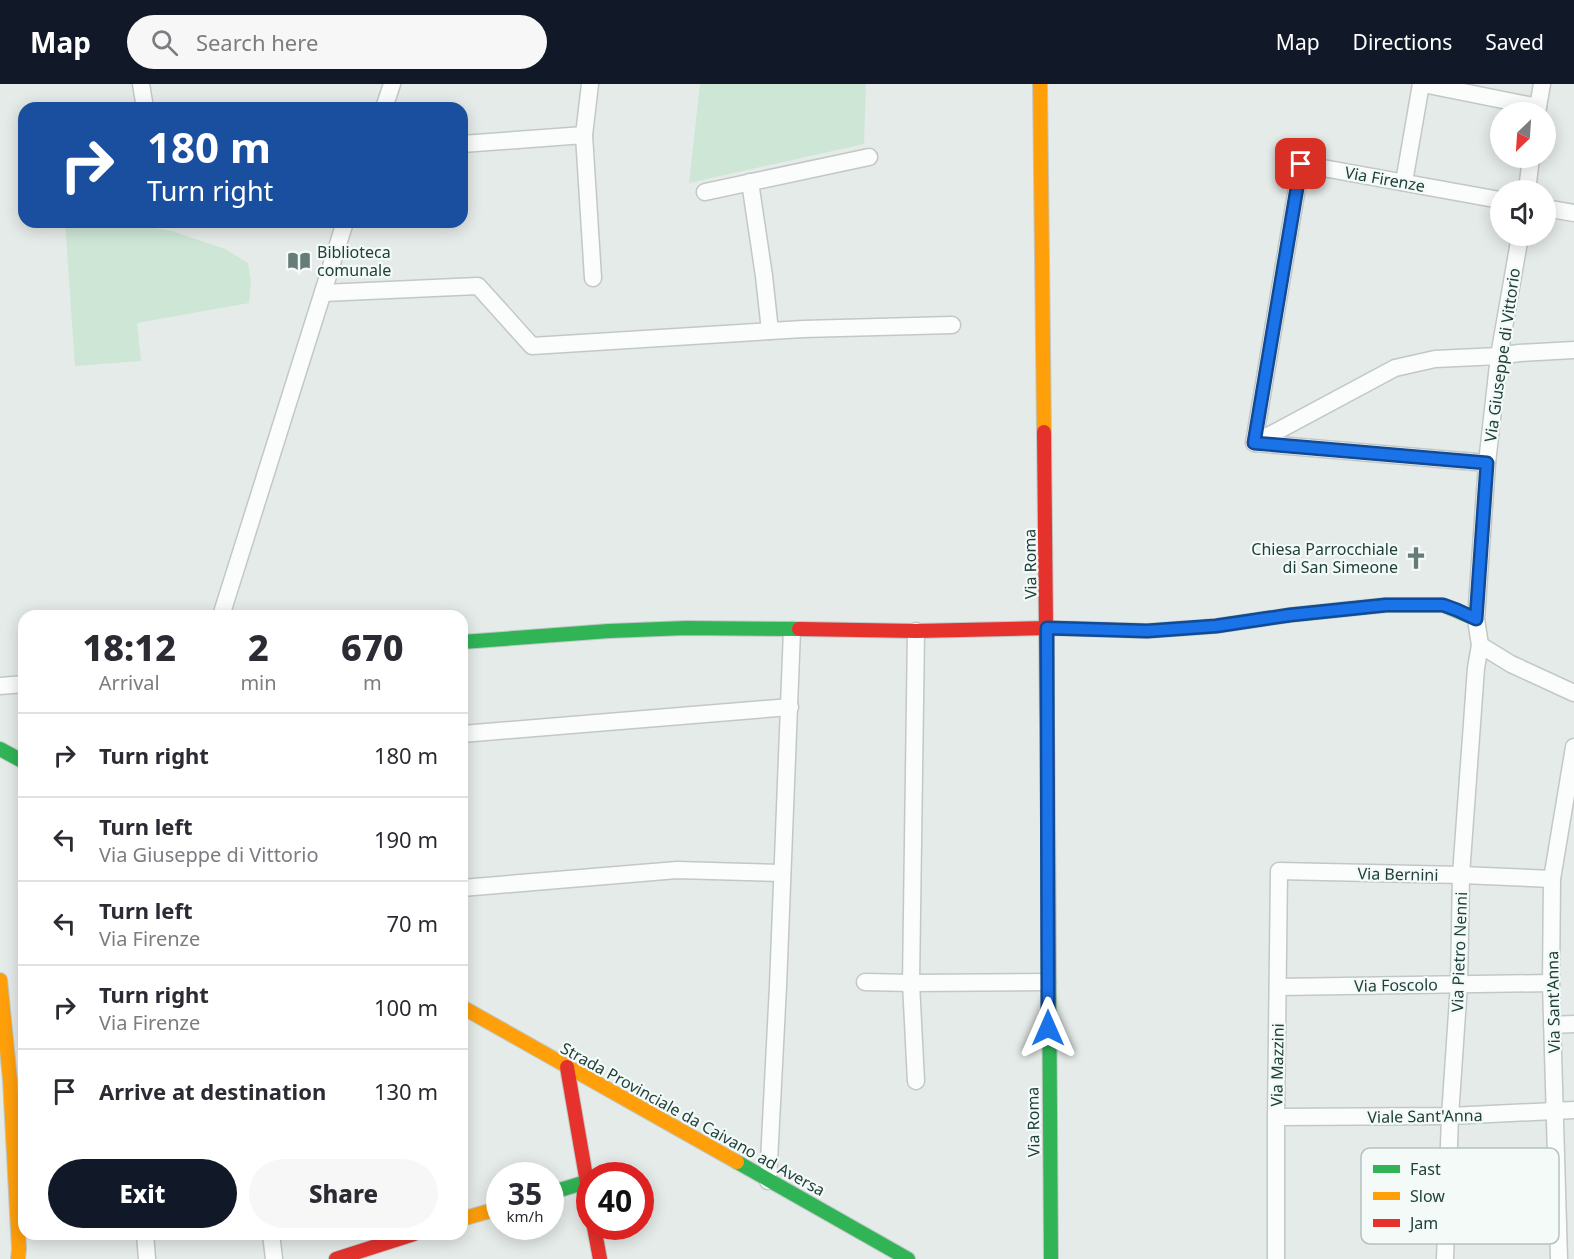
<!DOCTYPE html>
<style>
:root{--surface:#fff;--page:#f7f7f7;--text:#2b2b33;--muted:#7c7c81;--line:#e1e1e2;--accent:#111827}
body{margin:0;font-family:"Noto Sans",sans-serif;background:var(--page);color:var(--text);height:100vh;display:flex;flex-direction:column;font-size:22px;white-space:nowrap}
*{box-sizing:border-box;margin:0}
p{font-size:20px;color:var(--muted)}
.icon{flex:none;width:33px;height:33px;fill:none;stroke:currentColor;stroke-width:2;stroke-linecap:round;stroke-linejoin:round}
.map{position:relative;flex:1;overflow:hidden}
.sheet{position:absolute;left:18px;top:526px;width:450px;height:630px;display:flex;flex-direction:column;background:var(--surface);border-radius:18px;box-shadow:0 3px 15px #0003}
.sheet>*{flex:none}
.hud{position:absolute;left:18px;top:18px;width:450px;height:126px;border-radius:18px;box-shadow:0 3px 15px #0003;background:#1a4fa0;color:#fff;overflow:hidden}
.needle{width:39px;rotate:205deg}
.controls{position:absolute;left:1490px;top:18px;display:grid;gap:12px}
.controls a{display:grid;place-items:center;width:66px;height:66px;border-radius:50%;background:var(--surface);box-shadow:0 3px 15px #0003;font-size:30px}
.speed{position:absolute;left:486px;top:1078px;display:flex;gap:12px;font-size:30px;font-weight:700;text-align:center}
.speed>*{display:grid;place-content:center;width:78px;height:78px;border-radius:50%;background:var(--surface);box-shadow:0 3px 15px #0003;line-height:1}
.speed small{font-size:15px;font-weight:400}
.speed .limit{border:9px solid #d22;background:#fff;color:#111}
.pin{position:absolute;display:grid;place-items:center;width:51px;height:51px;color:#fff;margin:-26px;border-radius:12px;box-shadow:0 3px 9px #0006}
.me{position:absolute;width:66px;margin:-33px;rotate:0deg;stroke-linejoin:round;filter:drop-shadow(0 0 4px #0008)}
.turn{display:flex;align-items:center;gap:21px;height:126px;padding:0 30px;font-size:27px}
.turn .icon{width:78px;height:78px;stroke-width:2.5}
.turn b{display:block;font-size:42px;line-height:51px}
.eta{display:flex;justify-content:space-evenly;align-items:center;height:102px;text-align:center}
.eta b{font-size:36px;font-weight:800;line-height:42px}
.action{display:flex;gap:12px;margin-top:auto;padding:12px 30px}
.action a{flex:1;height:69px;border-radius:36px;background:var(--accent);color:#fff;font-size:24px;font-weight:800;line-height:69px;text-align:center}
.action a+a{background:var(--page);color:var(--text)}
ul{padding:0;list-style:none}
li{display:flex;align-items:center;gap:18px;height:84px;padding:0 30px;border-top:2px solid var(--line)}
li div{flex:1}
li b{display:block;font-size:22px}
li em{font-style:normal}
header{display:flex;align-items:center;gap:36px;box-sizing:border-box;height:84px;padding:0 30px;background:var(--accent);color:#fff}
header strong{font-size:28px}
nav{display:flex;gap:33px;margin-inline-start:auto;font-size:21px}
.search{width:420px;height:54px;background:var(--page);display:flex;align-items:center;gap:15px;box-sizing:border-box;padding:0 21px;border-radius:33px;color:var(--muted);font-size:22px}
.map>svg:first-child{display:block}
</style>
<header>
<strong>Map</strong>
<div class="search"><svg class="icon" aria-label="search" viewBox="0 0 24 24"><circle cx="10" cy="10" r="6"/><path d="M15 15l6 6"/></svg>Search here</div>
<nav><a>Map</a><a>Directions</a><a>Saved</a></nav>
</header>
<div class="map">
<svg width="1574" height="1175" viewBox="0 0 1574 1175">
<rect width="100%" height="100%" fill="#e5ebe8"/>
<g fill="#cde6d6">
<polygon points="700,0 866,0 864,60 689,99"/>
<polygon points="65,138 118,138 172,147 225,165 248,179 251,197 249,219 137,239 141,277 75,282"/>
</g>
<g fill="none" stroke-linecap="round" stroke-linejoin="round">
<g stroke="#c2c8c5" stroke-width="19">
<g id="street">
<polyline points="141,0 145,24"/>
<polyline points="590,0 584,51 593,194"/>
<polyline points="1423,0 1538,23"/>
<polyline points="384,24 392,0"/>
<polyline points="1537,28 1542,0"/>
<polyline points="462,60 584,51"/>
<polyline points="750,98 764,192 770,247"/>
<polyline points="1404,98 1421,0"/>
<polyline points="1527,106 1531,74"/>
<polyline points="705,108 869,73"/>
<polyline points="1545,124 1574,129"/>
<polyline points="1520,152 1499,272 1487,379 1476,535 1480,561 1511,580 1574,609"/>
<polyline points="323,209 478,202 532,262 803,245 952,241"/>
<polyline points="1255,359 1395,284 1435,275 1499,272 1519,269 1574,266"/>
<polyline points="1487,379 1254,359 1301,80 1500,116"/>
<polyline points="221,532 345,138"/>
<polyline points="916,547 911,899 916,997"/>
<polyline points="0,602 24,600"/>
<polyline points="462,650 790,623"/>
<polyline points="462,804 677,786 782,789"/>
<polyline points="865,898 911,899 1048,898"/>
<polyline points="1278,903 1551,899"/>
<polyline points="1552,941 1574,940"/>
<polyline points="1276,1033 1450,1032 1574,1026"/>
<polyline points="768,1097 778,902 792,546"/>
<polyline points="145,1150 147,1175"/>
<polyline points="271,1150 274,1175"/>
<polyline points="1276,1175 1276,1033 1279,787 1461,791 1552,795"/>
<polyline points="1445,1175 1450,1032 1459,900 1461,791 1476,584 1480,561"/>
<polyline points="1559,1175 1551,899 1552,795 1574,663"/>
</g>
</g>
<g stroke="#c0c8c6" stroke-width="16">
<g id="fast">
<polyline points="1118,546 1147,547 1216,542 1290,531 1386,521 1443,521 1476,535"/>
<polyline points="462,558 609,547 686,544 799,545"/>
<polyline points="0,665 24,678"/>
<polyline points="1048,737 1051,1175"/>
<polyline points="737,1078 908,1175"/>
<polyline points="550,1109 586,1098"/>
</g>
</g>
<g stroke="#c0c8c6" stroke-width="16">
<g id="slow">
<polyline points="1040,0 1044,348"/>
<polyline points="0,896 10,996 19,1165 18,1175"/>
<polyline points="462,923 737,1078"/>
<polyline points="462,1135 500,1124"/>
</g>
</g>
<g stroke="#c0c8c6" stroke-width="16">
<g id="jam">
<polyline points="1044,348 1048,737"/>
<polyline points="799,545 916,547 1047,544 1118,546"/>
<polyline points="567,983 590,1116"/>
<polyline points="594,1143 600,1175"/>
<polyline points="336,1175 414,1150"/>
</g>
</g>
<use href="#street" stroke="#fbfcfc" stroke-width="16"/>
<use href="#fast" stroke="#30b455" stroke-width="14"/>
<use href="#slow" stroke="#ff9f0a" stroke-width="14"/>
<use href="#jam" stroke="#e5322d" stroke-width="14"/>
</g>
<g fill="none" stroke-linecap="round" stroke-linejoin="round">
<g stroke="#114b97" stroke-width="15">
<polyline id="route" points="1048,944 1047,544 1147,547 1216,542 1290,531 1386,521 1443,521 1457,526 1476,535 1487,379 1254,359 1301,80"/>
</g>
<use href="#route" stroke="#1a73e8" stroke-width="10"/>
</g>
<defs>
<g id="library-bare" transform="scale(1.8)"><path d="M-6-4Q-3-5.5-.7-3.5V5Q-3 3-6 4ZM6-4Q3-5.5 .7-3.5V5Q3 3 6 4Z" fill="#657c78" stroke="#f3faf7" stroke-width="2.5" paint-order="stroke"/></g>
<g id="church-bare" transform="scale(1.8)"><path d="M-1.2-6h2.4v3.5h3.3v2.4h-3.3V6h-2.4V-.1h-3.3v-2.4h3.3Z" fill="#657c78" stroke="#f3faf7" stroke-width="2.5" paint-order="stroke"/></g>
</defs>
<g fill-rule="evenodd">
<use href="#library-bare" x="299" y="177"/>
<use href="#church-bare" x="1416" y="474"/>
</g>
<g text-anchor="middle" stroke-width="4.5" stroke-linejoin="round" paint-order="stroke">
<g font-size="16" fill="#20403b" stroke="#f3faf7">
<text transform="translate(1385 95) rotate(10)" y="6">Via Firenze</text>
<text transform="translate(1502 271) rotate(-82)" y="6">Via Giuseppe di Vittorio</text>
<text transform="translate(1030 480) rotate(-91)" y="6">Via Roma</text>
<text transform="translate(1398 790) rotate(1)" y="6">Via Bernini</text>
<text transform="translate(1459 868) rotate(-88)" y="6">Via Pietro Nenni</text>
<text transform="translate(1396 901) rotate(-1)" y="6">Via Foscolo</text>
<text transform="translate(1553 918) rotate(-91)" y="6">Via Sant'Anna</text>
<text transform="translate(1277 981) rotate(-89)" y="6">Via Mazzini</text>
<text transform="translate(1425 1032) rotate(-1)" y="6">Viale Sant'Anna</text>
<text transform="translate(693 1035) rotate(29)" y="6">Strada Provinciale da Caivano ad Aversa</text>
<text transform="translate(1033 1038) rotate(-91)" y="6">Via Roma</text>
</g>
<g font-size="16" fill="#20403b" stroke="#f3faf7" text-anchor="start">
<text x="317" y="174">Biblioteca<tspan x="317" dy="18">comunale</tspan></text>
<text x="1398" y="471" text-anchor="end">Chiesa Parrocchiale<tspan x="1398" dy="18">di San Simeone</tspan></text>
</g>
</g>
<rect x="1361" y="1064" width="198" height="96" rx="9" fill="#f3faf7" stroke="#b4c2bf" stroke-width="1.5"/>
<rect x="1373" y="1081" width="27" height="8" fill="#30b455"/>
<rect x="1373" y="1108" width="27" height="8" fill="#ff9f0a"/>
<rect x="1373" y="1135" width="27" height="8" fill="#e5322d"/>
<g font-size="16" fill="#20403b">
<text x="1410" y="1091">Fast</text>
<text x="1410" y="1118">Slow</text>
<text x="1410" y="1145">Jam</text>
</g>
</svg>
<div class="controls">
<a><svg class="needle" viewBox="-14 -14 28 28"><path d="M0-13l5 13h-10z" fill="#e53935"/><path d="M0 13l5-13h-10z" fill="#7c7c81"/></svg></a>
<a><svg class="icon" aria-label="sound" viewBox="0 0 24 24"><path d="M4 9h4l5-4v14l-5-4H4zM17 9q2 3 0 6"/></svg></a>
</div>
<div class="speed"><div>35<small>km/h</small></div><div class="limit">40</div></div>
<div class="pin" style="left:1301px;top:80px;background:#d93025"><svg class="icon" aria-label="arrive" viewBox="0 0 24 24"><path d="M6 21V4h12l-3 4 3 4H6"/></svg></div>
<svg class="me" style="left:1048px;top:944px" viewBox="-20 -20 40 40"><path d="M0-17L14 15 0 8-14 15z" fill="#1a73e8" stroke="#fff" stroke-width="4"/></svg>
<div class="hud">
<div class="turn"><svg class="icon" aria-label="right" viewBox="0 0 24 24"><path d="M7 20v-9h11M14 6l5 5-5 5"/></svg><div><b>180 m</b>Turn right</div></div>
</div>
<section class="sheet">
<div class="eta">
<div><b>18:12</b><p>Arrival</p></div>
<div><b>2</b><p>min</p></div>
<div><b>670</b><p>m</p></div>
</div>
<ul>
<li><svg class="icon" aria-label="right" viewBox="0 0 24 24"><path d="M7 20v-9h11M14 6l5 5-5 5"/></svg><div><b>Turn right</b></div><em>180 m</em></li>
<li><svg class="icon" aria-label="left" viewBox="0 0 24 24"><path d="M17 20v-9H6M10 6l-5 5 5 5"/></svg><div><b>Turn left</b><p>Via Giuseppe di Vittorio</p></div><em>190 m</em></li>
<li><svg class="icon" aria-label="left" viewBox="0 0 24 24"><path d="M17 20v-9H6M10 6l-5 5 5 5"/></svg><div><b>Turn left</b><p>Via Firenze</p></div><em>70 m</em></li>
<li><svg class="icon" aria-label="right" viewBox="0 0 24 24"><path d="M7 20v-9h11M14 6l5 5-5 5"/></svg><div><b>Turn right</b><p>Via Firenze</p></div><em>100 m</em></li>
<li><svg class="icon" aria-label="arrive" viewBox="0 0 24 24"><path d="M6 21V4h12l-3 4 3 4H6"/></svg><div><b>Arrive at destination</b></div><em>130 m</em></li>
</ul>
<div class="action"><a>Exit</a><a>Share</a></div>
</section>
</div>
